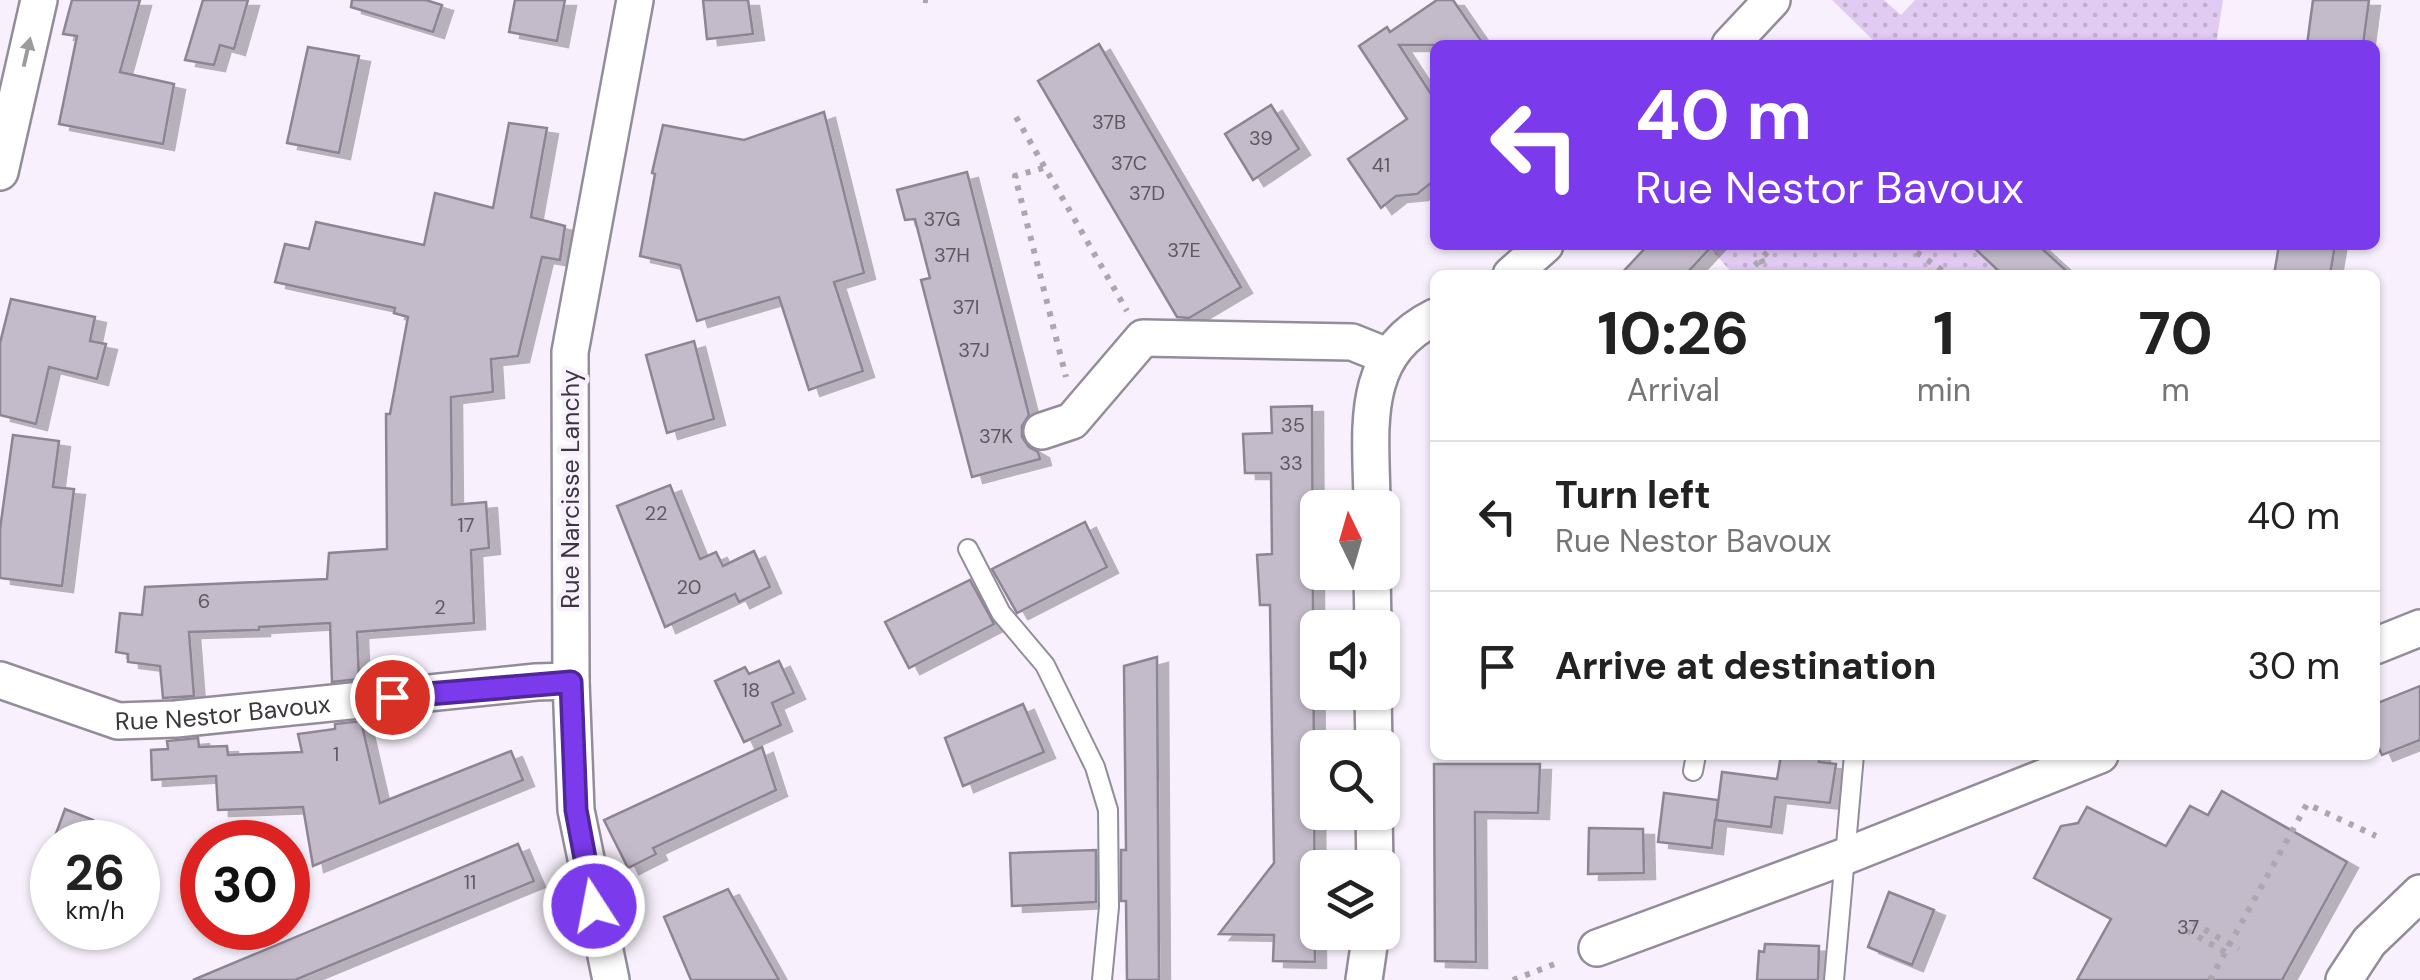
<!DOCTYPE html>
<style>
:root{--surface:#fff;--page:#f2f2f2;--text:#222;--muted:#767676;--line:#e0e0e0}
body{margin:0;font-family:"DM Sans",sans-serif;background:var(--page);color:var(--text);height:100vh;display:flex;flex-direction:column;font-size:38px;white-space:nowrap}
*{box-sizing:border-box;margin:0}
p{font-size:32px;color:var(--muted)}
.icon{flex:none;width:55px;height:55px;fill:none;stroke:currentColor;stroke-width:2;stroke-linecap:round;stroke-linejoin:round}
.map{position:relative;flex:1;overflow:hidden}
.sheet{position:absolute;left:1430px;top:270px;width:950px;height:490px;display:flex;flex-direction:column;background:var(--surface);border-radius:15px;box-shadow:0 2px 8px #0004}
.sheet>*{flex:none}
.guide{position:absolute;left:1430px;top:40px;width:950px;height:210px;border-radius:15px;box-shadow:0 2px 8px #0004;background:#7c3aed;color:#fff;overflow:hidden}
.needle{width:65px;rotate:355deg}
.fabs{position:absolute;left:1300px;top:490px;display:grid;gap:20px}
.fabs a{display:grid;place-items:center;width:100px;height:100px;border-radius:15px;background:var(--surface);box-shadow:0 2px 8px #0004;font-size:50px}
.speed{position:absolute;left:30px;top:820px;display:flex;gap:20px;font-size:50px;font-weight:700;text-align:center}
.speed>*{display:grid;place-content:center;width:130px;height:130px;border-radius:50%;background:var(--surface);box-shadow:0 2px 8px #0004;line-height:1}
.speed small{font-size:25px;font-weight:400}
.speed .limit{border:15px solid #d22;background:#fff;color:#111}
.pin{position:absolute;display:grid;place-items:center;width:85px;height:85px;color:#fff;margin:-42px;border:5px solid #fff;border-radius:50%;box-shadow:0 2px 10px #0007}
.me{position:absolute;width:110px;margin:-55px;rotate:349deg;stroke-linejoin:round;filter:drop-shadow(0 0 8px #0008)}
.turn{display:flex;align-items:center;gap:35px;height:210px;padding:0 40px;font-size:45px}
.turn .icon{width:130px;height:130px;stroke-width:2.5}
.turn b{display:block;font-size:70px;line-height:85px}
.eta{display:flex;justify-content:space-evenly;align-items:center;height:170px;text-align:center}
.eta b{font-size:60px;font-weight:700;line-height:70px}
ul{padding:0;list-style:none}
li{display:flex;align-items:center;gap:30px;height:150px;padding:0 40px;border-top:2px solid var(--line)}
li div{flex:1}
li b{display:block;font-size:38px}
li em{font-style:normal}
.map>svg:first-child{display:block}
</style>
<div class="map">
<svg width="2420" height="980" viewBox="0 0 2420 980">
<defs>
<pattern id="grass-dots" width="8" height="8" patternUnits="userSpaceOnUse" patternTransform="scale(2.5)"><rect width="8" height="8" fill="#e2cbf2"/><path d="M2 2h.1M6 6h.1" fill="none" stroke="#c3afd0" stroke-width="1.8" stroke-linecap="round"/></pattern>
<filter id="shadow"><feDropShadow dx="11" dy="6" stdDeviation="0" flood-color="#0004"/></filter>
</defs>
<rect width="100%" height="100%" fill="#f8f1fd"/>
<g fill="url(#grass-dots)">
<polygon points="1832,0 1884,0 1901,15 1915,0 2223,0 2216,45 1878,45"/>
<polygon points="1713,245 1971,245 2003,275 1734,275 1710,248"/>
</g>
<g fill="#c4bbca" stroke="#8d8593" stroke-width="2.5" filter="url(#shadow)">
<polygon points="72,0 140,0 120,72 174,84 163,144 59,124 77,36 63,34"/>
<polygon points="203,0 248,0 234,49 220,45 214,65 185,60"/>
<polygon points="352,0 426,0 442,5 433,32 351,7"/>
<polygon points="515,0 565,0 557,41 509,32"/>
<polygon points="703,0 748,0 753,34 707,39"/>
<polygon points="1437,0 1453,0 1484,45 1399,45 1435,100 1435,180 1417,194 1396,196 1381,208 1348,159 1407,119 1359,46 1387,27 1390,32"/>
<polygon points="2313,0 2369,0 2363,45 2307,45"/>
<polygon points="1099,44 1241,287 1189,318 1177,317 1038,81"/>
<polygon points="308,47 359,56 339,153 287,143"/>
<polygon points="1271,105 1299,149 1253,180 1225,134"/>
<polygon points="824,112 864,273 834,282 863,371 809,390 779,297 697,321 680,265 640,256 655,174 652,173 663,125 744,140"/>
<polygon points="509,123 547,128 531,217 565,226 560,260 542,257 518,356 491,359 493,392 451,397 452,505 486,502 489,548 471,550 474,623 357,632 359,679 332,682 330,623 259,627 259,630 189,632 194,696 163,698 160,666 128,662 128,654 116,652 120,613 142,615 145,587 327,579 329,553 387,549 386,414 390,414 408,317 394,313 395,308 275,282 285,244 309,249 316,222 424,245 435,193 493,208"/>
<polygon points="967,172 1029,415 1022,426 1022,437 1029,447 1038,452 1040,459 972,477 921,280 930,278 915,219 905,220 897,190"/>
<polygon points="1648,245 1713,245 1685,275 1620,275"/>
<polygon points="1971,245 2038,245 2071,275 2003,275"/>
<polygon points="2279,245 2335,245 2330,275 2274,275"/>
<polygon points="11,299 95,317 90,341 106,344 97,379 49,367 36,424 0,415 0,343"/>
<polygon points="694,341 714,419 667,433 646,355"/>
<polygon points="1312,406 1315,962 1273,961 1274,935 1219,934 1274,863 1270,605 1260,605 1257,555 1272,554 1271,473 1245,473 1243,434 1272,433 1271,407"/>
<polygon points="13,435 59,441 53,487 74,489 62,586 0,578 0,529"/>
<polygon points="670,485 700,559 716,552 723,566 754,551 770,587 739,602 735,594 665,627 617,506"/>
<polygon points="1085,522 1107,567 1017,613 992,569"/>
<polygon points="970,580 994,624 909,668 885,622"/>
<polygon points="1157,657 1159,980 1127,980 1126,901 1121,901 1121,850 1126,850 1124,666"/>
<polygon points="779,661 794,693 772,703 781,725 744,742 715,681 745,667 749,674"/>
<polygon points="2420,686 2420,740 2382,755 2375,739 2375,704"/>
<polygon points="1023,704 1044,752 963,786 945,738"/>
<polygon points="361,721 380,803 511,751 523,780 313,866 303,807 218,810 216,776 152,780 151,750 168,749 167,741 198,738 199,747 227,746 228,755 302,752 298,734 335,729 335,724"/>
<polygon points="762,747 776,790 653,848 656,854 628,868 604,820"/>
<polygon points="1781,755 1819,755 1819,762 1836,764 1830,803 1775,797 1771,827 1715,820 1712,848 1658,842 1664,793 1718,800 1716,819 1722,772 1777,779"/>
<polygon points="1434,764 1540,764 1538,813 1475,812 1476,962 1435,961"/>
<polygon points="2222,791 2347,862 2282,980 2077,980 2111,919 2034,878 2061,826 2078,823 2087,807 2166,846 2190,806 2208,815"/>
<polygon points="65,809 93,820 85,842 53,842"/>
<polygon points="1589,828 1643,829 1644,873 1588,874"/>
<polygon points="518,844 534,881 295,980 193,980"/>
<polygon points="1096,850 1096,902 1012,906 1010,853"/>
<polygon points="728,889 779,980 691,980 664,917"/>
<polygon points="1889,892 1934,910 1912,965 1868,947"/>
<polygon points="1765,944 1819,946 1818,980 1757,980 1759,951 1764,952"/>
</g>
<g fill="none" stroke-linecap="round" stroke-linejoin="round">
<g stroke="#948c9a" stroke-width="22">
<g id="lane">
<polyline points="968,549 1001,613 1045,665 1095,767 1108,810 1109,907 1102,980"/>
<polyline points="1693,771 1696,755"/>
<polyline points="1834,980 1854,755"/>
</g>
</g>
<g stroke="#948c9a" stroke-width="40">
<g id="street">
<polyline points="1730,45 1772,0"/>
<polyline points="0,172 39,0"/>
<polyline points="1511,275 1545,245"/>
<polyline points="1042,431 1072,421 1143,338 1352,342 1387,356"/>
<path d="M 1372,508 C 1372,433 1356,356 1435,317"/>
<polyline points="1372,572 1373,628"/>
<polyline points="2375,646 2420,628"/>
<path id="s1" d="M 0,680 L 118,721 L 176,719 L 536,682 L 571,681"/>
<polyline points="1373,692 1374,748"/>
<polyline points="1374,812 1375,868"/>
<polyline points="1597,948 1846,856 2100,755"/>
<polyline points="611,980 576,810 571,681 570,352 635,0"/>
<polyline points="1364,980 1371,932"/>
<polyline points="2344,980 2369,942 2420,893"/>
</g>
</g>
<g stroke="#aca6af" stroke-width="6" stroke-dasharray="5 8" stroke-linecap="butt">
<polyline points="923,0 936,1"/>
<polyline points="1016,117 1127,311"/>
<polyline points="1043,168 1015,176 1066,377"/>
<polyline points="1906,245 1949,275"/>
<polyline points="1761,259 1768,275"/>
<polyline points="1746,275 1774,245"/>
<polyline points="2225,952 2188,931 2193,923 2239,949"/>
<polyline points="1513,980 1560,962"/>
<polyline points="2210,980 2307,804 2376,836"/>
</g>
<use href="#lane" stroke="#fff" stroke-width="18"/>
<use href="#street" stroke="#fff" stroke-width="35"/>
</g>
<defs><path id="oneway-solid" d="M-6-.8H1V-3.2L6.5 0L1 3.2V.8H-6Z" transform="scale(2.5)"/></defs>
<use fill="#9d9b9e" href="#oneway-solid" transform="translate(27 52) rotate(-77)"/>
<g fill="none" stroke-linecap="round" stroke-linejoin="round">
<g stroke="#51269a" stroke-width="25">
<polyline id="route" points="392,697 571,682 576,810 594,906"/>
</g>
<use href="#route" stroke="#7c3aed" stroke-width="18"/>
</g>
<g text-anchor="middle" stroke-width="9" stroke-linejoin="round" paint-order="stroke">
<g font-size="20" fill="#5d5860">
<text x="1109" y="129">37B</text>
<text x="1261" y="145">39</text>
<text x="1129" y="170">37C</text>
<text x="1381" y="172">41</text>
<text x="1147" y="200">37D</text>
<text x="942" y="226">37G</text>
<text x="1184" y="257">37E</text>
<text x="952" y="262">37H</text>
<text x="966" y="314">37I</text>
<text x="974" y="357">37J</text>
<text x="1293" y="432">35</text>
<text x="996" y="443">37K</text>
<text x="1291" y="470">33</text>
<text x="656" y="520">22</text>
<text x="466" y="532">17</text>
<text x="689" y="594">20</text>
<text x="204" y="608">6</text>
<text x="440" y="614">2</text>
<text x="751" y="697">18</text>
<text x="336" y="761">1</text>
<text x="470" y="889">11</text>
<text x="2188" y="934">37</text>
</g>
<g font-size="25" fill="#3b373d" stroke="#f8f1fd">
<text transform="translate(570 489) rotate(-90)" y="9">Rue Narcisse Lanchy</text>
<text dy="9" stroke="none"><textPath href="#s1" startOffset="230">Rue Nestor Bavoux</textPath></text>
</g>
</g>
</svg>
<div class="fabs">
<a><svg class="needle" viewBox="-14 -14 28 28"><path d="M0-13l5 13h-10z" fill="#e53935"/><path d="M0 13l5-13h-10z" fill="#767676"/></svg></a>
<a><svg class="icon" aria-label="sound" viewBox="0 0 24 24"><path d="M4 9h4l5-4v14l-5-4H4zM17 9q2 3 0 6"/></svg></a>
<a><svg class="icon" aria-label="search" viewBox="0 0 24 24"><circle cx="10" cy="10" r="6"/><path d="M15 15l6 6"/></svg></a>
<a><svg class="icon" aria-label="layers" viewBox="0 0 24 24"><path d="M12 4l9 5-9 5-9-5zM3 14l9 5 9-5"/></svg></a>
</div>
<div class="speed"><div>26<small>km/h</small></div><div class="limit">30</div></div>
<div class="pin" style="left:392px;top:697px;background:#d93025"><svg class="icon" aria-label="arrive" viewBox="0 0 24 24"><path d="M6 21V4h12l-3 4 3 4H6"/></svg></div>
<svg class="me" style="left:594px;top:906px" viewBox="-20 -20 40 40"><circle r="17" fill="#7c3aed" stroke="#fff" stroke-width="3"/><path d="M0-11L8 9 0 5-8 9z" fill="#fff"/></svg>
<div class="guide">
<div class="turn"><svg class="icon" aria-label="left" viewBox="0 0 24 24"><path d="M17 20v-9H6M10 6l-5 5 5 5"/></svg><div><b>40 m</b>Rue Nestor Bavoux</div></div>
</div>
<section class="sheet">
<div class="eta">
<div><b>10:26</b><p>Arrival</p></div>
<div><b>1</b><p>min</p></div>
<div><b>70</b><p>m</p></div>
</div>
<ul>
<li><svg class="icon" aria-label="left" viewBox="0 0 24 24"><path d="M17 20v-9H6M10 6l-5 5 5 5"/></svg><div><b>Turn left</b><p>Rue Nestor Bavoux</p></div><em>40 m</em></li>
<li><svg class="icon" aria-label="arrive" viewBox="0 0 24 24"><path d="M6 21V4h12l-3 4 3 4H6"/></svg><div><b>Arrive at destination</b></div><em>30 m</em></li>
</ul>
</section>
</div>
